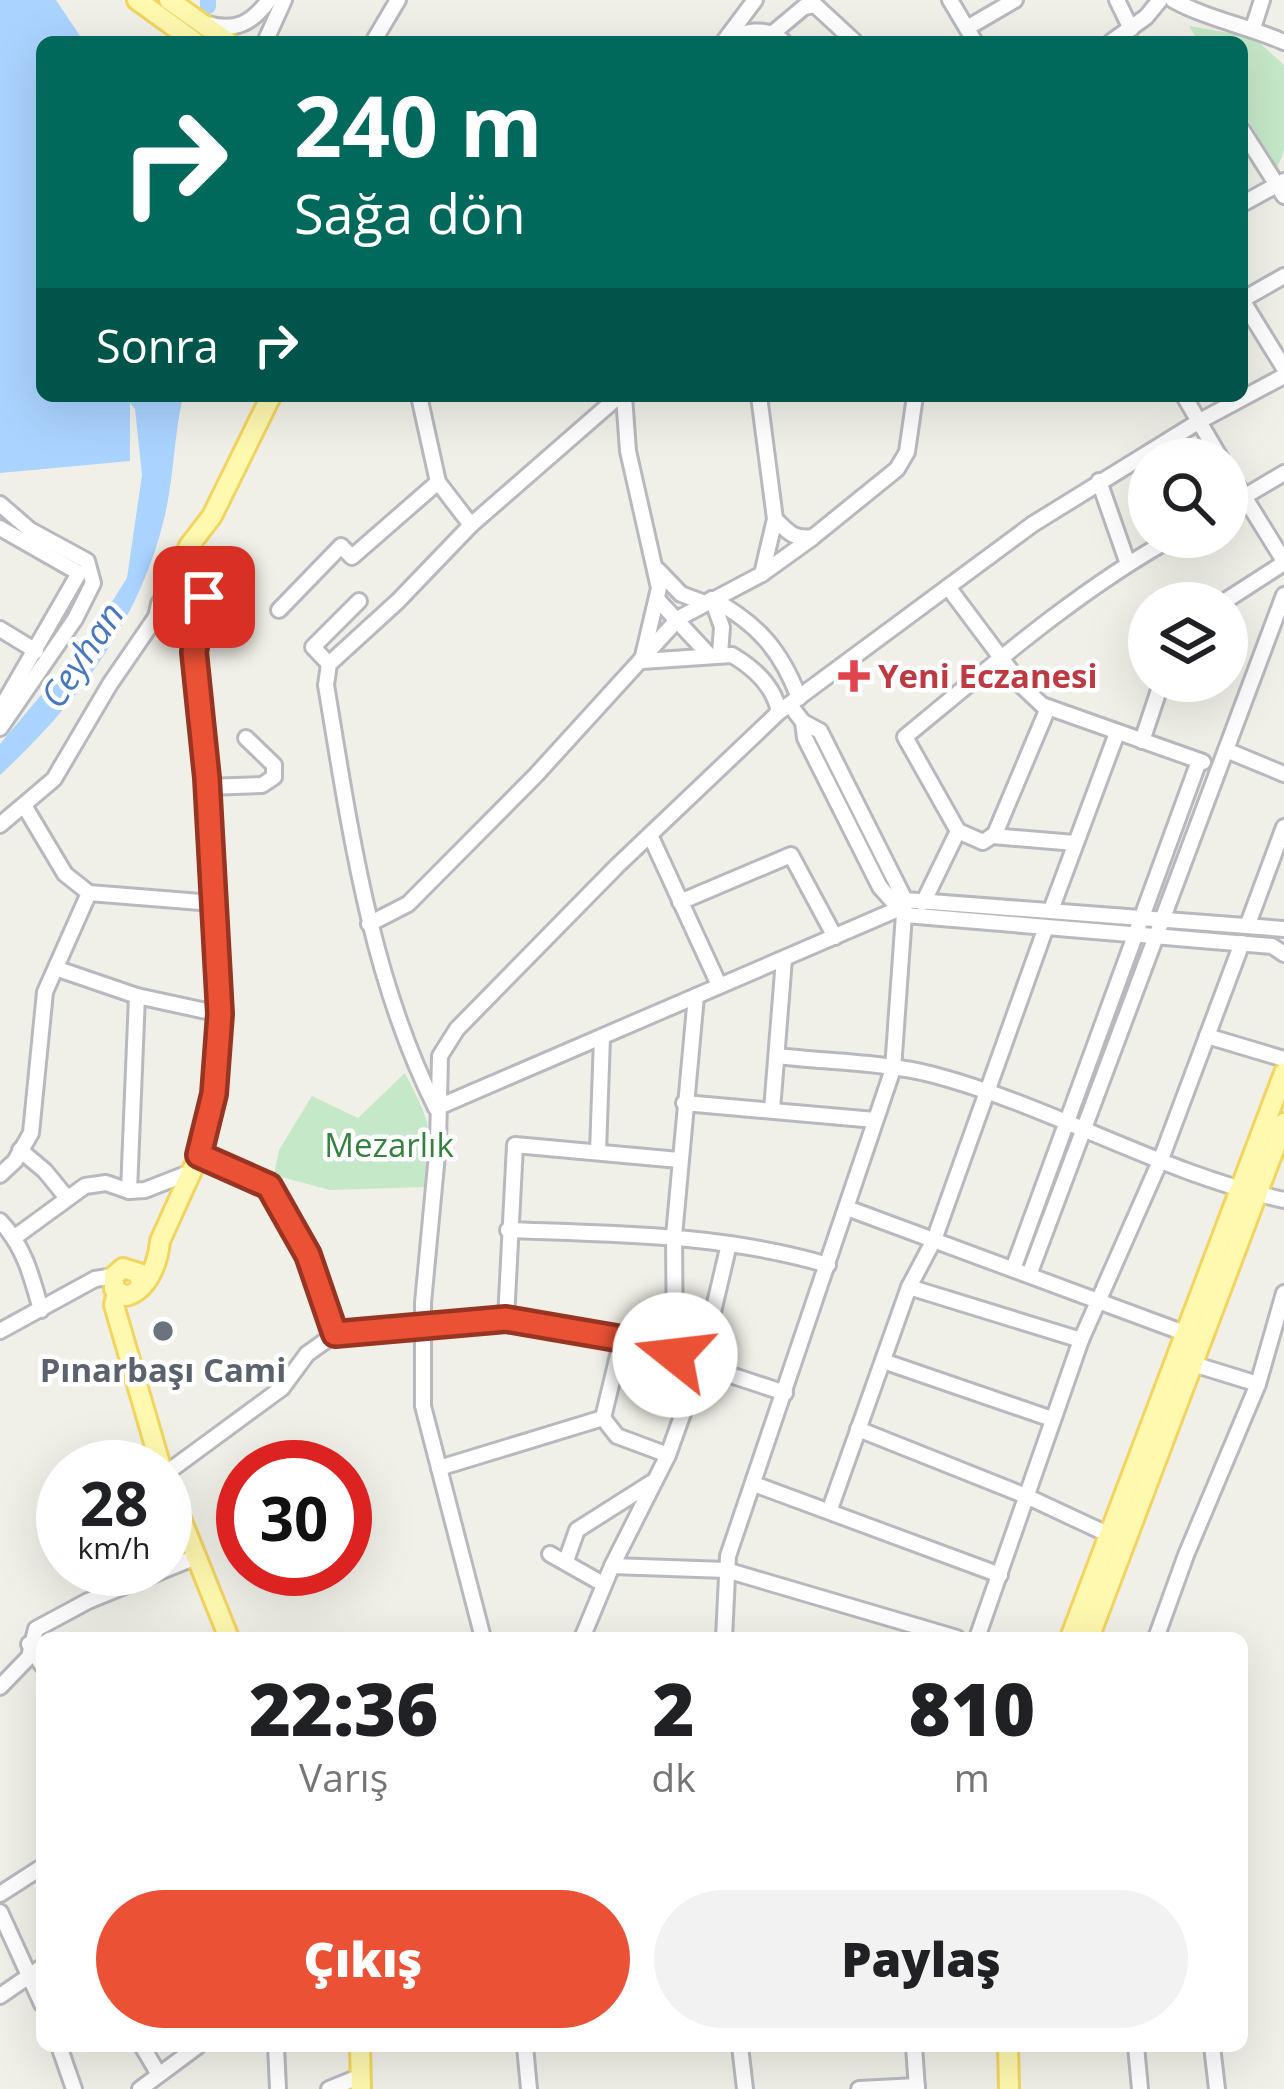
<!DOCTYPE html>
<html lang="tr">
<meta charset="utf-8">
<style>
:root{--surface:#fff;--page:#f2f2f2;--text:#202124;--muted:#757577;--accent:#ea5135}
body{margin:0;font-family:"Open Sans",sans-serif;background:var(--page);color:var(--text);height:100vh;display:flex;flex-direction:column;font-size:45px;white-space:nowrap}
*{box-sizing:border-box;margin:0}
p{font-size:39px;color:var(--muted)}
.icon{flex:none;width:66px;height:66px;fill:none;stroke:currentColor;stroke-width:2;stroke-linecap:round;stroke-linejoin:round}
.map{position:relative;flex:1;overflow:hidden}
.drawer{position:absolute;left:36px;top:1632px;width:1212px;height:420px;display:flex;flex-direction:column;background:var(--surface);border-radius:18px;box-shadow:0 12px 48px #0002}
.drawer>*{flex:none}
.banner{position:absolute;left:36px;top:36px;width:1212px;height:366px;border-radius:18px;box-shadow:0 12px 48px #0002;background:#00695c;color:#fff;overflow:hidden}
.fabs{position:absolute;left:1128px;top:438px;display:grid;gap:24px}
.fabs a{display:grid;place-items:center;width:120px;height:120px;border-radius:50%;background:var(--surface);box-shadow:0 12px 48px #0002;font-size:60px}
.speed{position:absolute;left:36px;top:1440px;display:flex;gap:24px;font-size:60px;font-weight:700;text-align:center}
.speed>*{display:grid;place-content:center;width:156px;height:156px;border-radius:50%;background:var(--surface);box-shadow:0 12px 48px #0002;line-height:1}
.speed small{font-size:30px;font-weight:400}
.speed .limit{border:18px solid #d22;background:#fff;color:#111}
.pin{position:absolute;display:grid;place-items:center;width:102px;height:102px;color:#fff;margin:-51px;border-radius:24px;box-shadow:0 6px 18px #0006}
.me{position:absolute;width:132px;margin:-66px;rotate:286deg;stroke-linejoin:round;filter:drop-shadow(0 0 9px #0008)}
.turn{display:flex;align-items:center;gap:42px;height:252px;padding:0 60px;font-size:54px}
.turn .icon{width:156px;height:156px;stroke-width:2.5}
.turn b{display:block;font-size:84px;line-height:102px}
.then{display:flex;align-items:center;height:114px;padding:0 60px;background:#0003;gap:24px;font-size:45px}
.eta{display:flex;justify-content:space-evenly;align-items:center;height:204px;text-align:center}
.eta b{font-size:72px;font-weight:800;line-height:84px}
.button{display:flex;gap:24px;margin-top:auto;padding:24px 60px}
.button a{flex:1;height:138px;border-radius:72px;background:var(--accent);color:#fff;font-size:48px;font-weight:800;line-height:138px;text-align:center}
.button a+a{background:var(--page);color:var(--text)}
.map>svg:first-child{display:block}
</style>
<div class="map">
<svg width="1284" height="2089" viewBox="0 0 1284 2089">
<rect width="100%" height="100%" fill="#f1f0e8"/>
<g fill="#c5e8c8">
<polygon points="1189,26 1253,37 1284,65 1284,150 1277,169 1242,110 1242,42 1199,42"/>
<path d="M 405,1073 C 430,1122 435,1132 426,1187 L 330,1190 L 274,1175 L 279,1150 L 312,1096 L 358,1118 Z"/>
</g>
<path fill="#aad3ff" d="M 0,0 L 56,0 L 84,42 L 42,42 L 42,396 L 183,396 C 174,435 174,476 165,515 C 141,619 77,704 0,775 L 0,744 L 89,638 L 127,578 L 142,475 L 135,409 L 130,403 L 130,461 L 0,473 Z"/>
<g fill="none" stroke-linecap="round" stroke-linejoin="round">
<g stroke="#aad3ff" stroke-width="16">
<polyline points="208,6 208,0"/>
<polyline points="176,42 176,41"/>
</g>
<g stroke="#b8b9be" stroke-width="20">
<g id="minor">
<polyline points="950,0 975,42"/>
<polyline points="1117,0 1131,29"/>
<path d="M 1173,0 C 1208,19 1247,26 1284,42"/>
<path d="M 207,24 C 236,32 252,23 269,0"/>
<polyline points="967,28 1015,0"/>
<polyline points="1253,28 1262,0"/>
<polyline points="773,33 804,7 815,5 855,42"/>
<polyline points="725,40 755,0"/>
<polyline points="265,42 284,0"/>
<polyline points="373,42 398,0"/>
<path d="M 724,42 C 744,31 765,25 784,42"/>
<polyline points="1111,42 1146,17 1160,0"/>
<polyline points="1242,130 1284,196"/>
<polyline points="1242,204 1284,181"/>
<polyline points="1284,276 1242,300 1284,368"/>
<polyline points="419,396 438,482 471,525"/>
<path d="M 619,396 L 471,525 L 398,601 L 329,664 L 326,685 C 350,829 370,977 436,1108 L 875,919 L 898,909 L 905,900"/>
<polyline points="624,396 628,451 659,588 643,656"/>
<polyline points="1184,396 1221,459"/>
<polyline points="1227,469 1284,561"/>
<polyline points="1099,481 1128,564"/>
<polyline points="0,504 30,530 87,561 93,583 75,619 0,728"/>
<polyline points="1227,507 1284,473"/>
<path d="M 775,519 C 788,532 794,540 813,537 L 897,469 L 907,452 L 915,396"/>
<polyline points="0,528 79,573 0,710"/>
<path d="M 658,570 L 681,594 L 705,603 L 712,599 C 757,623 781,650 799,698"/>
<polyline points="762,574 812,538"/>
<polyline points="948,587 1023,687 1042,705 1203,762"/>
<polyline points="657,599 710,656"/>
<polyline points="712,599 722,627 720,654"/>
<polyline points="1222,603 1284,563"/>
<polyline points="167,605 184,586"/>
<polyline points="279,610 341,546 352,557 438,482"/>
<polyline points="156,617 159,604 176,576"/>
<polyline points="0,629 36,651"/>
<path d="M 642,661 L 732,655 C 754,668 774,686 779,712"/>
<polyline points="329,664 313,647 359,601"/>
<polyline points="790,705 803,722 820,731 905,900 1284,929"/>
<path d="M 1048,708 L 995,834 L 983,842 L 958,831 L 905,737 C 990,667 1077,591 1174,537"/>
<polyline points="803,722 805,738 880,887 905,915 1272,946 1284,954"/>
<polyline points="1142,741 1162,681"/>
<polyline points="1226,750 1284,774"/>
<polyline points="207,787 262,785 274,777 274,765 246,738"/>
<polyline points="25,807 65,874 89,893 213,903"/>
<polyline points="0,825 54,779 110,684 156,617 196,625"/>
<polyline points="650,835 719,985"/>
<polyline points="992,836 1075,843"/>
<polyline points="680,902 791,855 835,937"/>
<polyline points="923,903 958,831"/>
<polyline points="1051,910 1117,733"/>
<polyline points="369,924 408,904 536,775 679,618 762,574 775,519 759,396"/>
<polyline points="1248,924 1284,827"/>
<polyline points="58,969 137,996 220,1014"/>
<polyline points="1207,1036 1284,1059"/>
<path d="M 777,1056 C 828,1062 884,1062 934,1075 C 1054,1107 1163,1174 1284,1200"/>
<polyline points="684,1103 875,1120"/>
<polyline points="772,1110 784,959"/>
<polyline points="20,1150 45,1171 67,1198"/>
<polyline points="598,1152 602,1038"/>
<polyline points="199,1155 269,1187 308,1255 335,1334"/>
<polyline points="0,1175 15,1161 31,1133 45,992 89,893"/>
<polyline points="129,1191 137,996"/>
<polyline points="847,1208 1187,1334"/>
<path d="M 0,1221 C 24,1246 32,1277 41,1310"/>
<path d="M 508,1230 C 616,1234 724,1234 828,1265"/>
<polyline points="15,1237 85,1186 106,1183 129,1191 145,1190 191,1172"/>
<polyline points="1013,1269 1199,761"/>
<polyline points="1029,1275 1284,595"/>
<polyline points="909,1287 1081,1340"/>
<polyline points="506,1319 515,1145 679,1160"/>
<polyline points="0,1331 95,1279 114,1276"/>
<polyline points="622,1339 603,1418 617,1436 668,1455"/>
<polyline points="675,1355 674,1236 696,996"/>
<polyline points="883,1361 1052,1419"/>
<polyline points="1193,1364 1258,1384"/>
<polyline points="858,1429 1026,1496 1116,1538"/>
<polyline points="439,1468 603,1418"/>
<polyline points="165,1474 282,1388 307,1354 335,1334 506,1319 622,1339 785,1393"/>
<polyline points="754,1484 1000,1575"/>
<polyline points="830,1509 909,1287 934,1240 1046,927"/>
<polyline points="550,1554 603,1584"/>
<polyline points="566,1561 577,1530 651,1483"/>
<polyline points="612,1566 726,1570 957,1638"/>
<polyline points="483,1638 423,1406 423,1303 438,1144 440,1056 457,1029 617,866 779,712 1033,524 1198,422 1284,376"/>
<polyline points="582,1638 612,1566 668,1455 701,1363 729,1244"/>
<polyline points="724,1638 728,1556 893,1069 905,900"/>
<polyline points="977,1638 1081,1340 1161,1159 1242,943"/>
<polyline points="1156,1638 1186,1555 1258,1384 1284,1293"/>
<polyline points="29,1644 42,1665"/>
<polyline points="0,1687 29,1657 36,1629 88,1601 196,1557"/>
<polyline points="0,1894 42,1867"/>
<polyline points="0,1912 42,2004"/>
<polyline points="0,1996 42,1967"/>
<polyline points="59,2046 74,2089"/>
<polyline points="142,2046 158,2073"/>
<polyline points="276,2046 278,2089"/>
<polyline points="525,2046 529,2089"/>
<polyline points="740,2046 745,2089"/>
<polyline points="914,2046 917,2089"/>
<polyline points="1136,2046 1140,2089"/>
<polyline points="1212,2046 1217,2089"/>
<polyline points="140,2089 198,2046"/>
<polyline points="329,2089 361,2076"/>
<polyline points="859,2089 917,2086"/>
</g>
</g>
<g stroke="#f2d560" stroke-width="24">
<g id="major">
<polyline points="137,0 195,42"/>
<polyline points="169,0 228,42"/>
<circle cx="188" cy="575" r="12"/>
<polyline points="181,565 189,546 212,516 271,396"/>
<path d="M 141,1286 L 139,1273 L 123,1268 L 114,1276 L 114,1289 L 126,1296 C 148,1290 158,1263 160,1241 L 199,1155 L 214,1094 L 220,1014 L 207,778 L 194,652 L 204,597 L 200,577"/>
<polyline points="117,1292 114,1305 161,1467"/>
<polyline points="165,1479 229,1638"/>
<polyline points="1070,1638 1284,1073"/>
<polyline points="1089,1638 1284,1123"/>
<polyline points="360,2046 361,2089"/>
<polyline points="1008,2046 1009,2089"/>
</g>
</g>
<use href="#minor" stroke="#fff" stroke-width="14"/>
<use href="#major" stroke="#fff8af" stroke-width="18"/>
</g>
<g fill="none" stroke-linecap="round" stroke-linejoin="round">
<g stroke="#983522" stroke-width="30">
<polyline id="route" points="204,597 194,652 207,778 220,1014 214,1094 199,1155 269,1186 308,1255 335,1334 506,1319 622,1339 675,1355"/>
</g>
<use href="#route" stroke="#ea5135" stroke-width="21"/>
</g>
<path fill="#e0444e" stroke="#fff" stroke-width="4.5" d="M848 658h12v12h12v12h-12v12h-12v-12h-12v-12h12z"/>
<circle fill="#6b7280" stroke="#fff" stroke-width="4.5" cx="163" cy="1331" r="12"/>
<g text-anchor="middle" stroke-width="9" stroke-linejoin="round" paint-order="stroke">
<g font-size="33" font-weight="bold" fill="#be3a42" stroke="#fff" text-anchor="start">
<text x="878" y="688">Yeni Eczanesi</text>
</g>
<g font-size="33" fill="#34823e" stroke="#fff">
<text x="389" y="1157">Mezarlık</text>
</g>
<g font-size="33" font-weight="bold" fill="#5b616d" stroke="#fff">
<text x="163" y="1382">Pınarbaşı Cami</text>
</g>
<g font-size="36" font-style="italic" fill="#4777bc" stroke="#fff">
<text transform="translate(82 655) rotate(-56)" y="13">Ceyhan</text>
</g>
</g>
</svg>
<div class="fabs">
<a><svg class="icon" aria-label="search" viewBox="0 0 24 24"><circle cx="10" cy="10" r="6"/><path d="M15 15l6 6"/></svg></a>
<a><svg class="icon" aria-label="layers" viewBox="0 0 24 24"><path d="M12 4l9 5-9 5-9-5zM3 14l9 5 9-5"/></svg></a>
</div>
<div class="speed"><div>28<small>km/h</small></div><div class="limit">30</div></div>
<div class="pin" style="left:204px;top:597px;background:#d93025"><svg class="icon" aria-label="arrive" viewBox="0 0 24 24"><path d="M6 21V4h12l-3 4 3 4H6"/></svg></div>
<svg class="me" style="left:675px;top:1355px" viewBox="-20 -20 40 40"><circle r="19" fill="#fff"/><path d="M0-13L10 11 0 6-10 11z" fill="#ea5135"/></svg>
<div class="banner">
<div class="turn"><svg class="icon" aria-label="right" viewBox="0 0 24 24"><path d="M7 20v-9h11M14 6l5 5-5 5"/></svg><div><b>240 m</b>Sağa dön</div></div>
<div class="then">Sonra<svg class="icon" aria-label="right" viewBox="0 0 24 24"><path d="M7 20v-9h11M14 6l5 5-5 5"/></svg></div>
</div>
<section class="drawer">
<div class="eta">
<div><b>22:36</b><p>Varış</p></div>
<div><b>2</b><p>dk</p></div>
<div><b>810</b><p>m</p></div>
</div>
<div class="button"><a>Çıkış</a><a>Paylaş</a></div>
</section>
</div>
